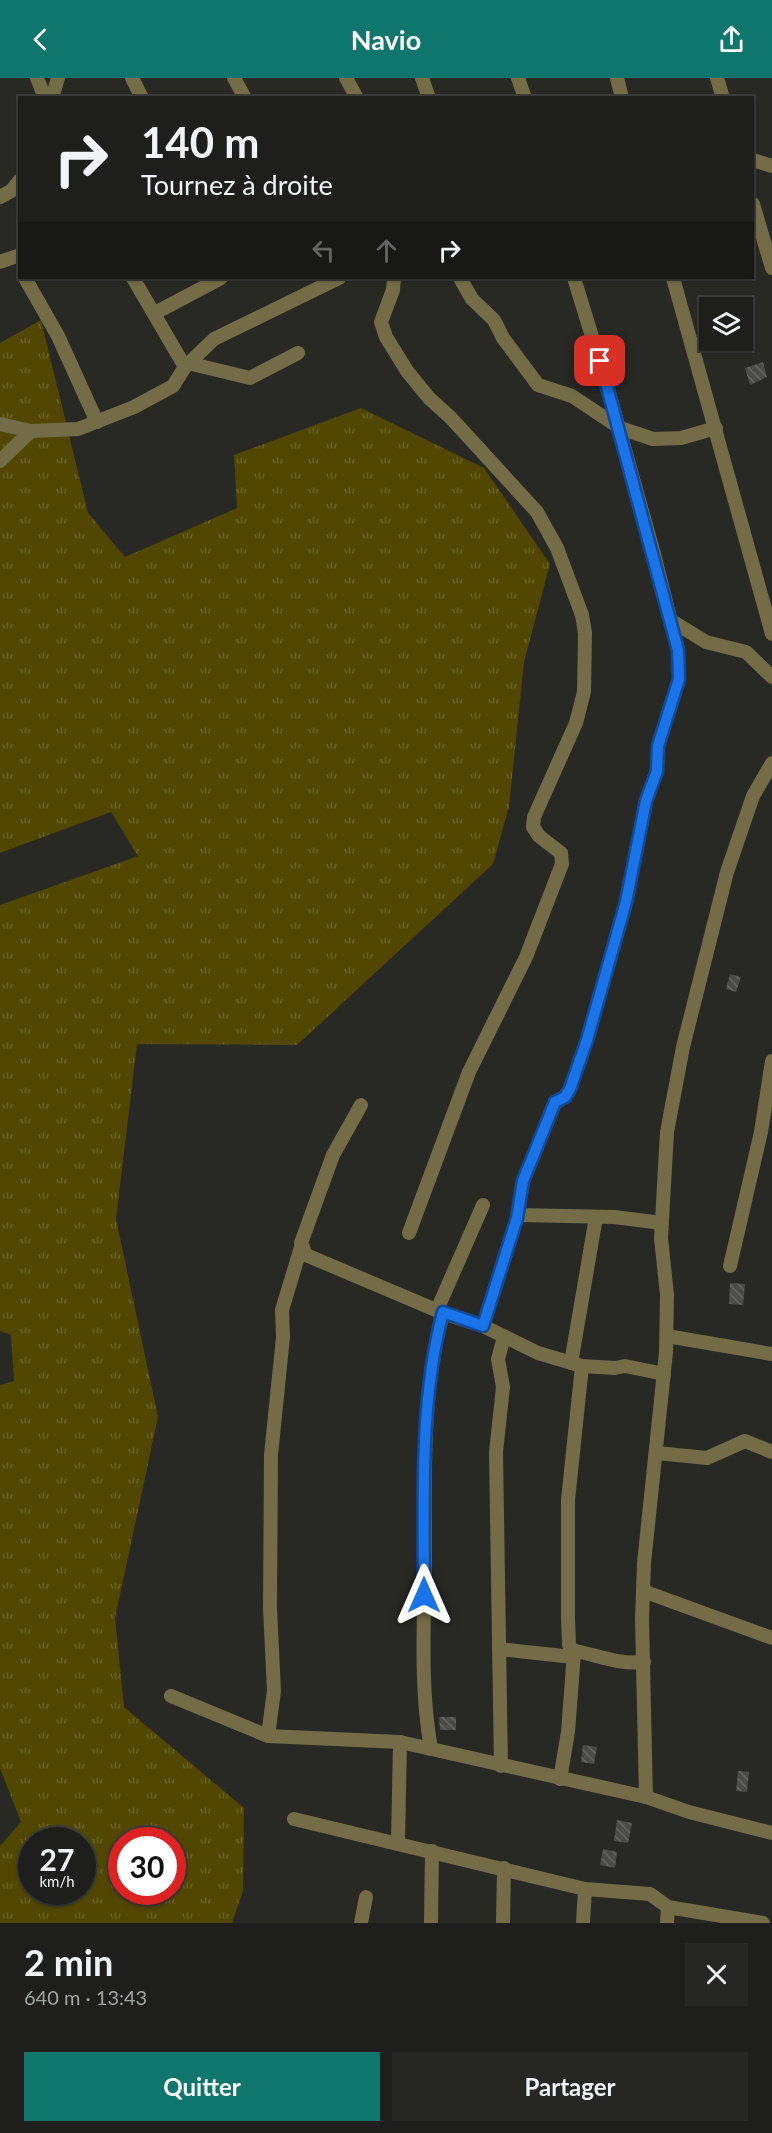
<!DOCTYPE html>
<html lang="fr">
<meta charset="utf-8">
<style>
:root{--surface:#1e1e1c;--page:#262725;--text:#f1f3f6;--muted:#a1a2a3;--line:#3c3c3b;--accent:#0f766e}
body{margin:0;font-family:Lato,sans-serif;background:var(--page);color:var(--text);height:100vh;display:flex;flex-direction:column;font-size:22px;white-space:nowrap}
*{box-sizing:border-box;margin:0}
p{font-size:20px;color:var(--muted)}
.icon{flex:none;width:33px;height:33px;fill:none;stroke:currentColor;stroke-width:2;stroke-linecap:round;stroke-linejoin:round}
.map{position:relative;height:1845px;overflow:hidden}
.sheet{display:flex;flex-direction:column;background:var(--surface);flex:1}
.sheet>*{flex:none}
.hud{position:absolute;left:18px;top:18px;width:736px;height:183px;border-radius:0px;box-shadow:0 2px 4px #0004,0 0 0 2px var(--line);background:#1e1e1c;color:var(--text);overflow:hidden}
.buttons{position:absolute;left:699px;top:219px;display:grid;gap:12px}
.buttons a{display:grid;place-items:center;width:54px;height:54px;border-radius:0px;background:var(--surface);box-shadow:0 2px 4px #0004,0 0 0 2px var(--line);font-size:30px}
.speed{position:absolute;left:18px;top:1749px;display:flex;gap:12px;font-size:30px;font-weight:700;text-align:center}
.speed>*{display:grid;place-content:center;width:78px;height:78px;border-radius:50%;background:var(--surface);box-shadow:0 2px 4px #0004,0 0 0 2px var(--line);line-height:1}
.speed small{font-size:15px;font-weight:400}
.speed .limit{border:9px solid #d22;background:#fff;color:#111}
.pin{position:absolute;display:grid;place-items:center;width:51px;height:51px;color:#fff;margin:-26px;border-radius:12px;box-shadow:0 3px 9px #0006}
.me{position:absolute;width:66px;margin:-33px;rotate:0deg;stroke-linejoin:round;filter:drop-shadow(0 0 4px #0008)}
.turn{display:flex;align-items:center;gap:21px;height:126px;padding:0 24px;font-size:27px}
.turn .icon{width:78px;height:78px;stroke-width:2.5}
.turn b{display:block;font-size:42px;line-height:51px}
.lanes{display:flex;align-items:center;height:57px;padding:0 24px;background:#0003;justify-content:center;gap:30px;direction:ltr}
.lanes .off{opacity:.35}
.round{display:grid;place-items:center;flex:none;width:63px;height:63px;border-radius:0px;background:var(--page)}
.headline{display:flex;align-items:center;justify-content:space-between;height:102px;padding:0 24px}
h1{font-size:36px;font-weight:700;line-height:45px}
.primary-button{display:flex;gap:12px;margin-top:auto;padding:12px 24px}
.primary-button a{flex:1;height:69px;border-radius:0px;background:var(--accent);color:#fff;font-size:24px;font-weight:700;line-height:69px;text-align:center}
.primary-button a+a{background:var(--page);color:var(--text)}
header{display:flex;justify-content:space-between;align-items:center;height:78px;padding:0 24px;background:var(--accent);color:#fff;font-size:27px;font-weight:700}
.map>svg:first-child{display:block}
</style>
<header><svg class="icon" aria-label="back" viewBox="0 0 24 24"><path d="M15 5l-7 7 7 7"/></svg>Navio<svg class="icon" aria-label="share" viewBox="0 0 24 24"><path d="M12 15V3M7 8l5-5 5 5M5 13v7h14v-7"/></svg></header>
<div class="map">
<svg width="772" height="1845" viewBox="0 0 772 1845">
<defs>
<pattern id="grass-tufts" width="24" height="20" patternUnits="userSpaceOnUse" patternTransform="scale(1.5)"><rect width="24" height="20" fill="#514700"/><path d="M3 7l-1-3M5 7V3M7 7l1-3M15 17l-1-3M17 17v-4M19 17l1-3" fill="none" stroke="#6a6226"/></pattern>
<pattern id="building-back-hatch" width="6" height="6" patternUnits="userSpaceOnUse" patternTransform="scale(1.5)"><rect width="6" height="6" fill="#4b4b48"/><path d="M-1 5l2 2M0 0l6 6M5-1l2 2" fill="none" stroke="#656563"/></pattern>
</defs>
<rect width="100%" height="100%" fill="#282825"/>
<path fill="url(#grass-tufts)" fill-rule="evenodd" d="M 41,242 L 88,435 L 125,479 L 237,430 L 234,377 L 361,330 L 484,390 L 550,486 L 524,584 L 509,729 L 493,786 L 297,967 L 137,966 L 116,1141 L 158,1339 L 115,1540 L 124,1629 L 244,1730 L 243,1813 L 232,1845 L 0,1845 L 0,1768 L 21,1744 L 0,1690 L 0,1307 L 14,1303 L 11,1257 L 0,1253 L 0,827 L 138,778 L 111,734 L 0,775 L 0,265 ZM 32,1762 L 82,1762 L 82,1814 L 32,1814 ZM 122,1762 L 172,1762 L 172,1814 L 122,1814 Z"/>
<g fill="url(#building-back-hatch)">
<polygon points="763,284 767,299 750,307 745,290"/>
<polygon points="730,896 741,899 736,914 726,911"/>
<polygon points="730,1205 745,1206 743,1227 729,1226"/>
<polygon points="439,1639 456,1639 456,1652 440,1652"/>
<polygon points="583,1667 597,1669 594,1686 581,1684"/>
<polygon points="738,1693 749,1694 747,1714 736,1713"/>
<polygon points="617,1742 632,1745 628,1765 614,1763"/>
<polygon points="603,1771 617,1774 615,1790 600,1787"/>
</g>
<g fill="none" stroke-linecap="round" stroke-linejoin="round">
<g stroke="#736c47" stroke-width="14">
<polyline points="37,0 45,20"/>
<polyline points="132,0 142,20"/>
<polyline points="234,0 245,20"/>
<polyline points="346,0 357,20"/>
<polyline points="422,0 429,20"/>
<polyline points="518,0 525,20"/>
<polyline points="617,0 622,20"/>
<polyline points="717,0 723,20"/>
<polyline points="52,20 58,0"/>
<polyline points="753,82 772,88"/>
<polyline points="0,119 11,113 20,102"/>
<polyline points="753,126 772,190"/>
<polyline points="0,184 20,177"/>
<polyline points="25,200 58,258 97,344"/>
<polyline points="133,200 185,289"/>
<polyline points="394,200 393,212 381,244 386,259 407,293 429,320 451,340 537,434 557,470 582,537 585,555 584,614 576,645 534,739 533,749 539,758 561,775 562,786 526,879 469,994 409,1155"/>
<polyline points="460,200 472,221 494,242 503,260 538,307 572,318 620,350 653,361 681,360 716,350"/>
<polyline points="673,200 772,556"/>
<polyline points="155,235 221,200"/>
<polyline points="188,285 250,300 298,275"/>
<polyline points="0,346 31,353 78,351 134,329 173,308 185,289 214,261 339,200"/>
<polyline points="0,383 31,353"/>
<polyline points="670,542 706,564 746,574 772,599"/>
<polyline points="361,1027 333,1077 301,1165 306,1177 443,1235 483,1248 538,1275 582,1288 615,1290 625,1288 664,1296"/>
<polyline points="517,1137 614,1139 662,1145"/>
<polyline points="730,1188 761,1054 772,983"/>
<polyline points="437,1232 483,1127"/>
<polyline points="483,1248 517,1140 523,1103 555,1025 565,1019 570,1011 587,962 626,824 646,723 657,693 658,668 679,601 678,572 654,476 606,304 574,200"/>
<polyline points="667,1258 772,1276"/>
<polyline points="571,1285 596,1139"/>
<polyline points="657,1375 707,1380 745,1363 772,1374"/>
<polyline points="643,1513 772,1560"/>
<polyline points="499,1571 573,1579"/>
<path d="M 572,1572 C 597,1577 618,1587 644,1584"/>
<polyline points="171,1618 268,1658 400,1664 646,1719 689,1734 772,1755"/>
<polyline points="268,1658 274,1613 270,1530 271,1377 283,1259 282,1232 301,1169"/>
<path d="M 431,1671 C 420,1609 424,1547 425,1484 C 425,1402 421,1315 443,1235"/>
<polyline points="501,1688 496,1374 503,1309 498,1281 504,1259"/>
<polyline points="560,1701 568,1654 574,1575 569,1567 568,1540 568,1422 582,1288"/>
<polyline points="646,1719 642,1541 644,1485 666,1274 667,1217 661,1160 667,1054 683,969 727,794 753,718 772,685"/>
<polyline points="294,1741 585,1811 650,1816 668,1829 763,1845"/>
<polyline points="398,1765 400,1664"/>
<polyline points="361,1845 366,1819"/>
<polyline points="431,1845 432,1773"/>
<polyline points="503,1845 504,1790"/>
<polyline points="583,1845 585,1811"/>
<polyline points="667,1845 668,1829"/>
</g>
</g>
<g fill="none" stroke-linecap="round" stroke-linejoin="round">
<g stroke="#114b97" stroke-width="15">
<path id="route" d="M 424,1517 C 424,1424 419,1325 443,1234 L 483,1248 L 517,1140 L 523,1103 L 555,1024 L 565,1019 L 570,1011 L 587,962 L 626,824 L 646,723 L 657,693 L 658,668 L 679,601 L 678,572 L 600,283"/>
</g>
<use href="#route" stroke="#1a73e8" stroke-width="10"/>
</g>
</svg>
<div class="buttons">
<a><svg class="icon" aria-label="layers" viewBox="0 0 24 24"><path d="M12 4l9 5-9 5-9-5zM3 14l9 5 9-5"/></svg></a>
</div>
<div class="speed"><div>27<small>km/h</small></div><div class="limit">30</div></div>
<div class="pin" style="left:600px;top:283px;background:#d93025"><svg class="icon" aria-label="arrive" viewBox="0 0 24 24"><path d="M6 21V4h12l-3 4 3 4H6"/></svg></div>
<svg class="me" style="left:424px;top:1517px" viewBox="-20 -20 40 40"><path d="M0-17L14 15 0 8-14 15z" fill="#1a73e8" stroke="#fff" stroke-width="4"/></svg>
<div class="hud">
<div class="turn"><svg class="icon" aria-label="right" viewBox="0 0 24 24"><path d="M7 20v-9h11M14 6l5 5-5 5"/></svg><div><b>140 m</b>Tournez à droite</div></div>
<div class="lanes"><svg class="icon off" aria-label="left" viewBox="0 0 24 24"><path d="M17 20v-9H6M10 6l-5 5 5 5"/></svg><svg class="icon off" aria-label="ahead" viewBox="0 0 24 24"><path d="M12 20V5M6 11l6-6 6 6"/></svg><svg class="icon" aria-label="right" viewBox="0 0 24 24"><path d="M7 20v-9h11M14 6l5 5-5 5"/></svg></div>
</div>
</div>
<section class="sheet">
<div class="headline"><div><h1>2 min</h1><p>640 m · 13:43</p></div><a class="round"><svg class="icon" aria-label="close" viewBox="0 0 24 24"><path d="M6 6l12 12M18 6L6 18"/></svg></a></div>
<div class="primary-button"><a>Quitter</a><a>Partager</a></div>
</section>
